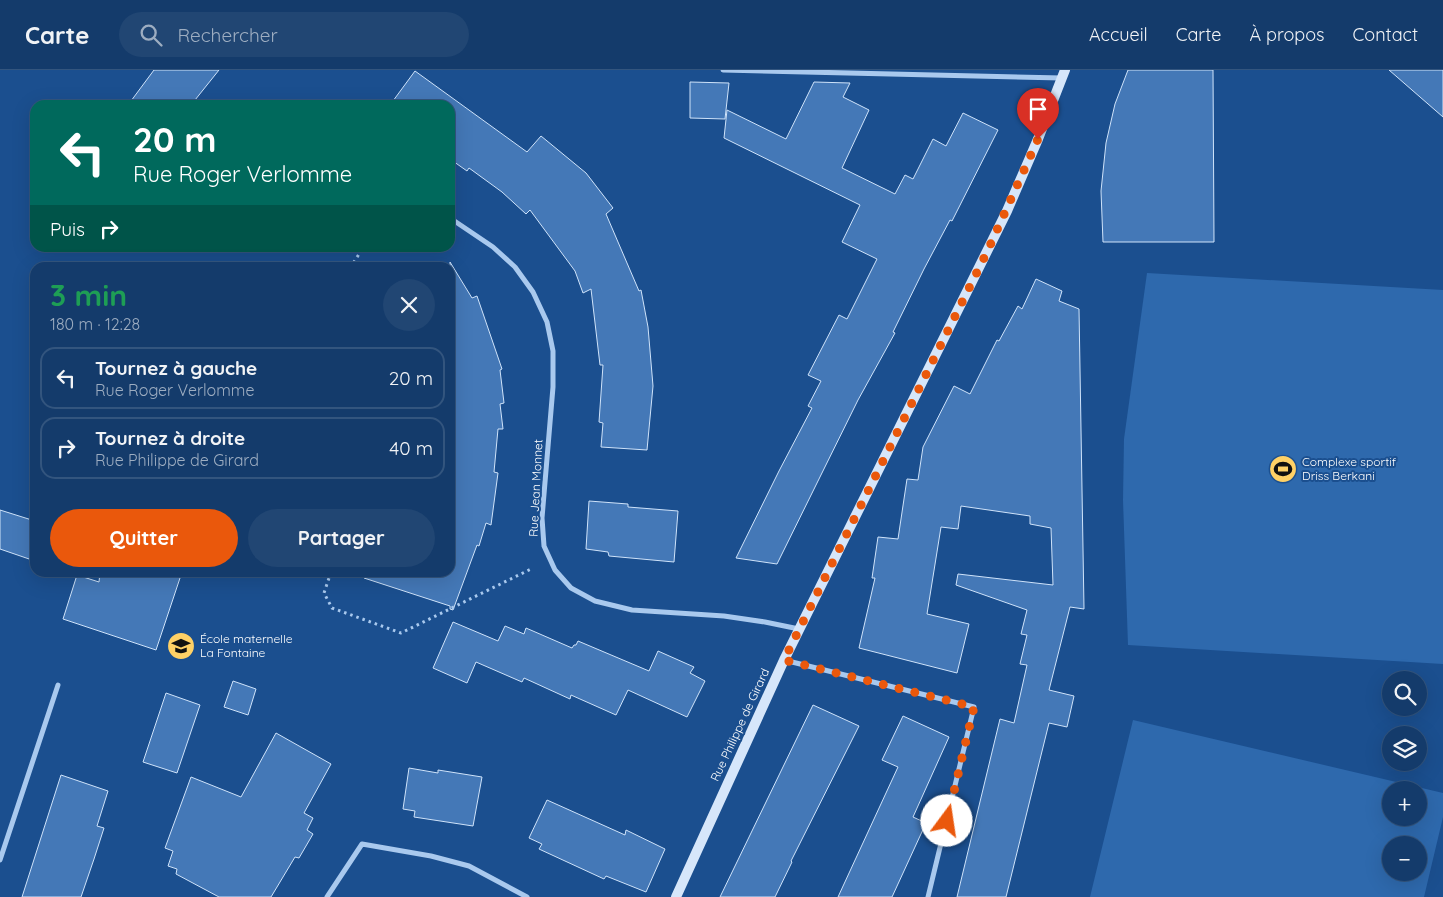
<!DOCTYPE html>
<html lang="fr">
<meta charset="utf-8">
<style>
:root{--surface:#143b6b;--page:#214673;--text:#f1f3f6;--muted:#9dadc1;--line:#33557e;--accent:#ea580c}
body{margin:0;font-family:Quicksand,sans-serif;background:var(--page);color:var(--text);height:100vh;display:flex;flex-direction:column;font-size:19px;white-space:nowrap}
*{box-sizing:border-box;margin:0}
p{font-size:16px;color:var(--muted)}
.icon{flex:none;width:28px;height:28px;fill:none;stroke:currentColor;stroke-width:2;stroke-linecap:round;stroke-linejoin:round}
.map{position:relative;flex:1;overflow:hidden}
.side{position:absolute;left:30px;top:192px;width:425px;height:315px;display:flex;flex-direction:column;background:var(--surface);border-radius:15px;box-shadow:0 5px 20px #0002,0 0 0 1px var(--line)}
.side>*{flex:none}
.top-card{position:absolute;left:30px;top:30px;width:425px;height:152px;border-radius:15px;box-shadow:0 5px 20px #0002,0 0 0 1px var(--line);background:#00695c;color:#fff;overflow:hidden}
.buttons{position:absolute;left:1382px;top:601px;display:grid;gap:10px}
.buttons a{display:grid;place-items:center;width:45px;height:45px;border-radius:50%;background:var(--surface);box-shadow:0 5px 20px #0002,0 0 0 1px var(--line);font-size:25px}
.pin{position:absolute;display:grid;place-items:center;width:42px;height:42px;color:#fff;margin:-51px -21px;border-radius:50% 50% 50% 0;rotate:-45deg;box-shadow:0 0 5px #0007}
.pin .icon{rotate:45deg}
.me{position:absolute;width:55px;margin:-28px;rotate:14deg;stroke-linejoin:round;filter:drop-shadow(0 0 4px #0008)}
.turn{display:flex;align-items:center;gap:18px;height:105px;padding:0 20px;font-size:22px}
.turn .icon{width:65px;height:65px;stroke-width:2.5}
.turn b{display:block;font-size:35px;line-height:42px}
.then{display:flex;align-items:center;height:48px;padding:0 20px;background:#0003;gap:10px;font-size:19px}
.round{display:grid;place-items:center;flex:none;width:52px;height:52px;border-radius:26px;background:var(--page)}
.head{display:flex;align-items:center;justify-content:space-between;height:85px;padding:0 20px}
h1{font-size:30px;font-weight:700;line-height:38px;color:#1e9e55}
.primary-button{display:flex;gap:10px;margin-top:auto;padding:10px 20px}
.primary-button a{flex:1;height:58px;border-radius:30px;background:var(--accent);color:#fff;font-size:20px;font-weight:700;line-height:58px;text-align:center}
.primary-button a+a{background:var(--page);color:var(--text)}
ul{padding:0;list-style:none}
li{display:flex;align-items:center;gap:15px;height:62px;margin:0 10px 8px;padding:0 10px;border:2px solid var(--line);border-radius:15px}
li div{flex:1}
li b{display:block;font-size:19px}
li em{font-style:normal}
header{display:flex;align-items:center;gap:30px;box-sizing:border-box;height:70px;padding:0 25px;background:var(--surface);border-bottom:1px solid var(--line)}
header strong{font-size:24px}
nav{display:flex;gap:28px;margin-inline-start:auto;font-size:18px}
.search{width:350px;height:45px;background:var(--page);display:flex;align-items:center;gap:12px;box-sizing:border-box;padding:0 18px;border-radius:28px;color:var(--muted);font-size:19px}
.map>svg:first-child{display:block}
</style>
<header>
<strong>Carte</strong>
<div class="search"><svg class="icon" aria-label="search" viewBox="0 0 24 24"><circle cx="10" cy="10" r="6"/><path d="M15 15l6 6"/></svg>Rechercher</div>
<nav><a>Accueil</a><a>Carte</a><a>À propos</a><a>Contact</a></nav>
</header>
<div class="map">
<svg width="1443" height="827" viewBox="0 0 1443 827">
<rect width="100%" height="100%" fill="#1b4f8f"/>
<g fill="#2e69ad" fill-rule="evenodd">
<polygon points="1147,203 1443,220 1443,594 1128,575 1123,430 1124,369"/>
<path d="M 1133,650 L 1443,723 L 1443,747 L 1424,827 L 1090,827 ZM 1391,720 L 1419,720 L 1419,748 L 1391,748 ZM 1391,775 L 1419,775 L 1419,802 L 1391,802 Z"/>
</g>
<g fill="#4478b7" stroke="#cfe3fa">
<polygon points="154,0 219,0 191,35 128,35"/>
<polygon points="1128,0 1213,0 1214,172 1103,172 1101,121 1106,73 1115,34"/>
<polygon points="1389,0 1443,0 1443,47"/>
<polygon points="415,1 527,82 541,66 586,103 613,138 606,144 639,221 641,220 648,257 653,316 647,380 601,377 603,353 599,352 603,295 600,295 591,219 583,223 575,201 530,140 526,144 502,122 469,98 467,101 450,89 450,35 390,35"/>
<polygon points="690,12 729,13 725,49 690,48"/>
<polygon points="814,12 850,13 843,27 869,40 842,98 895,124 905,105 913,109 933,69 946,76 963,43 998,60 952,151 950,150 924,199 893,262 895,263 858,330 777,494 736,488 779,401 812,338 808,336 821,311 808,305 839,245 847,249 877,189 842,172 860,135 724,68 727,40 786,69"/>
<polygon points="450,192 472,228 477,226 502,299 500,300 504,333 500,334 503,359 498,359 494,402 498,403 491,455 486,453 479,476 477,475 453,540 450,539 450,536 364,508 365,502 450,502"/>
<polygon points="1036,209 1062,221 1059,231 1079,239 1084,539 1070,537 1049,620 1074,626 1067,657 1049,653 1006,827 957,827 1000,649 1014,653 1027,595 1020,594 1027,565 1021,564 1027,540 956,515 958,504 1053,515 1051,458 1030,454 1030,446 961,436 958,459 941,457 927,544 969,554 957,603 859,578 875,508 872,508 878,467 898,469 907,409 918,410 923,377 954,316 970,324 997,270 999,271 1018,236 1022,239"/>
<polygon points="589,431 628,434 628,437 678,441 674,492 609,486 608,482 586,479"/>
<polygon points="0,440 35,451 35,491 0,479"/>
<polygon points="100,502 182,502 156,580 63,549 77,505 99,512"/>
<polygon points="453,552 498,571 505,556 524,564 526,558 572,578 574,575 576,575 578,571 649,601 658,581 694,597 690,603 705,611 687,647 628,620 616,645 571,625 570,629 524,608 522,612 476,592 467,613 433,598"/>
<polygon points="233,611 256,619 248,645 224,637"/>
<polygon points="166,623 200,635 177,703 143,692"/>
<polygon points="813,635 859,656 791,791 792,792 775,827 720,827"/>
<polygon points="903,646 949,667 913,747 926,753 892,827 838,827 898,697 882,690"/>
<polygon points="276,663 331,694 304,743 313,748 307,760 313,764 299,788 295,787 271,827 219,827 176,804 177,799 168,796 173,781 165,778 191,707 241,727"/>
<polygon points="409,698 438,703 438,700 482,707 473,756 414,747 415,741 403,739"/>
<polygon points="61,705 108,721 97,756 104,758 94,789 81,827 22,827"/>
<polygon points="547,730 625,765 626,760 665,779 646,822 606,806 604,809 539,779 542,774 529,768"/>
</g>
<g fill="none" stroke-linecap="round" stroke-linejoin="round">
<g stroke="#a9c9ee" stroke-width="3" stroke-dasharray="2.5 4" stroke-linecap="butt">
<polyline points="350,198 363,178"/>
<polyline points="331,502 324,523 332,538 401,563 533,498"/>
</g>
<g stroke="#a9c9ee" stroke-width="5">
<polyline points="723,0 1062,8"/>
<polyline points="450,148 493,177 515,197 533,222 547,252 553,281 553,317 542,448 544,476 555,500 571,518 595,531 632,540 724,546 765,552 799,559"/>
<polyline points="784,590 974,637 928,827"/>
<polyline points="0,790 58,615"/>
<polyline points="327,827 362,774 431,786 469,796 527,827"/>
</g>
<polyline stroke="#d6e6fa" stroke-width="10" points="676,827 784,590 1007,141 1038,69 1065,0"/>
</g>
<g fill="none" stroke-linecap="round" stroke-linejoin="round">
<polyline stroke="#ea580c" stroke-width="9" stroke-dasharray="0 16.2" points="947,751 974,637 784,590 988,180 1038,69"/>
</g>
<defs>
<g id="stadium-disc" transform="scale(1.4375)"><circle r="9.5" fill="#ffd166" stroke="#1b4f8f"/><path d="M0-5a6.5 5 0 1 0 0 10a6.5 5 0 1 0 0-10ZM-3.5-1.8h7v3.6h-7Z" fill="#111"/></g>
<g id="school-disc" transform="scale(1.4375)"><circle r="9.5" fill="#ffd166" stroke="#1b4f8f"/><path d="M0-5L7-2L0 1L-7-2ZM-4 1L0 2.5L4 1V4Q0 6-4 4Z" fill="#111"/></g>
</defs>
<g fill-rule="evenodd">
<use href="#stadium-disc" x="1283" y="399"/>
<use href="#school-disc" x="181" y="576"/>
</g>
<g text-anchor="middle" stroke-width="4" stroke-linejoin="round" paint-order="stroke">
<g font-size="12" fill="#fff" stroke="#1b4f8f" text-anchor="start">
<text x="1302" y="396">Complexe sportif<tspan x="1302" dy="14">Driss Berkani</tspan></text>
<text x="200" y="573">École maternelle<tspan x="200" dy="14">La Fontaine</tspan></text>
</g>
<g font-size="12" fill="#fff" stroke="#1b4f8f">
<text transform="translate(536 418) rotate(-87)" y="4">Rue Jean Monnet</text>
<text transform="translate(740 655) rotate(-65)" y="4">Rue Philippe de Girard</text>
</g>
</g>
</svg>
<div class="buttons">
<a><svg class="icon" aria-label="search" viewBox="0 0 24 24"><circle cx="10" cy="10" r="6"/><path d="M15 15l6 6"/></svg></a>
<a><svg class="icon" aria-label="layers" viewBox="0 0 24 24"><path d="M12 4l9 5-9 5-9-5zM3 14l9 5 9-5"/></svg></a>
<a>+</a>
<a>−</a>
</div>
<div class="pin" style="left:1038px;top:69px;background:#d93025"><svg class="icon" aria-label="arrive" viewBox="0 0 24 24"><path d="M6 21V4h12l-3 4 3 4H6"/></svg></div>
<svg class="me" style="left:947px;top:751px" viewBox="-20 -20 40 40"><circle r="19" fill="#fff"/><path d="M0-13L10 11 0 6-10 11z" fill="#ea580c"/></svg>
<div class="top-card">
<div class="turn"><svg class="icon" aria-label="left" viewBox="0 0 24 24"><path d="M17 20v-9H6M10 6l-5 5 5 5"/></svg><div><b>20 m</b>Rue Roger Verlomme</div></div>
<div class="then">Puis<svg class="icon" aria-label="right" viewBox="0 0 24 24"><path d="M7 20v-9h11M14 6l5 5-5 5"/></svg></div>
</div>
<section class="side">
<div class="head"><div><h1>3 min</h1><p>180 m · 12:28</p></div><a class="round"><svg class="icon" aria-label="close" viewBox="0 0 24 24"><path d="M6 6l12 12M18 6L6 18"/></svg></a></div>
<ul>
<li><svg class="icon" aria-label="left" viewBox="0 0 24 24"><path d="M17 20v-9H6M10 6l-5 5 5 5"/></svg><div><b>Tournez à gauche</b><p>Rue Roger Verlomme</p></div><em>20 m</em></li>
<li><svg class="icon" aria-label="right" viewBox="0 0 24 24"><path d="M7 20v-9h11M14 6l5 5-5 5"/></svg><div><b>Tournez à droite</b><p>Rue Philippe de Girard</p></div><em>40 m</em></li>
</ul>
<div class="primary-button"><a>Quitter</a><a>Partager</a></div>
</section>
</div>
